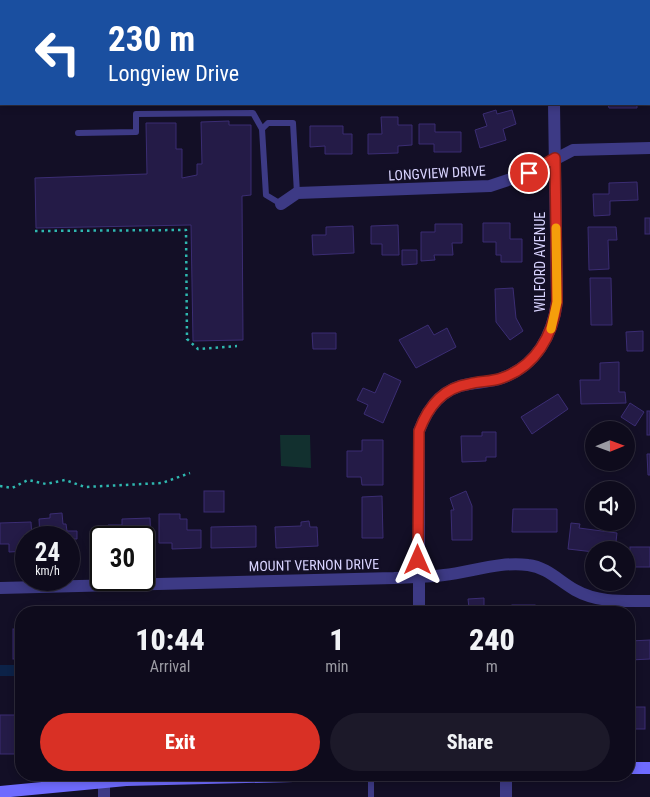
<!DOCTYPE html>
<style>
:root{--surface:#0e0b1c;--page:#1c1929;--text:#f1f3f6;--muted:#9b9ba3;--line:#2e2b3b;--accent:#d93025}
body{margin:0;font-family:"Roboto Condensed",sans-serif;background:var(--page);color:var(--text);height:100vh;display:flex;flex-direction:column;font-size:19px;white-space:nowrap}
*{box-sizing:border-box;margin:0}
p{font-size:16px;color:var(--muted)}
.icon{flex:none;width:28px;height:28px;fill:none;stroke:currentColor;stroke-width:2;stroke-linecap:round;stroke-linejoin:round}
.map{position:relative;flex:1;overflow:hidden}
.details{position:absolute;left:15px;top:606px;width:620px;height:175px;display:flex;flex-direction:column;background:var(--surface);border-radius:20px;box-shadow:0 2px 8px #0003,0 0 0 1px var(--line)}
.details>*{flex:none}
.guide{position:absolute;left:0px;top:0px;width:650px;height:105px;box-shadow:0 2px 8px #0003,0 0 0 1px var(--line);background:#1a4fa0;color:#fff;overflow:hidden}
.needle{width:32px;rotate:89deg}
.controls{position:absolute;left:585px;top:421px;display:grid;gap:10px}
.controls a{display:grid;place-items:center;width:50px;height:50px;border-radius:50%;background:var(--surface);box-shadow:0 2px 8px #0003,0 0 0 1px var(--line);font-size:25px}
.speed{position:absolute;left:15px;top:526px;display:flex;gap:10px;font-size:25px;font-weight:700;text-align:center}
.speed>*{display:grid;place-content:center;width:65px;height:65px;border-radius:50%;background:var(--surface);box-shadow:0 2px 8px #0003,0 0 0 1px var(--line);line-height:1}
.speed small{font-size:12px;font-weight:400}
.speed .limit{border:2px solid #111;border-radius:8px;background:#fff;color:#111}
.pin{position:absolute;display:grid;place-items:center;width:42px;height:42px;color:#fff;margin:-21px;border:2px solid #fff;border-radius:50%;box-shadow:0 1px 5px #0007}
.me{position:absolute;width:55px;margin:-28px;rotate:0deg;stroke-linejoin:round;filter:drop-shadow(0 0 4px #0008)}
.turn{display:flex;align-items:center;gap:18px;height:105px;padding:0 25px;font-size:22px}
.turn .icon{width:65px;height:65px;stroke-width:2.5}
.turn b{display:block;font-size:35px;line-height:42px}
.eta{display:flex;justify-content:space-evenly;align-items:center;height:85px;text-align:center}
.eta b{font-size:30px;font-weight:800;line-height:35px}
.primary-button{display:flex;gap:10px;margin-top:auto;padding:10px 25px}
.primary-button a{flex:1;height:58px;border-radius:30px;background:var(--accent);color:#fff;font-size:20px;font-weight:800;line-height:58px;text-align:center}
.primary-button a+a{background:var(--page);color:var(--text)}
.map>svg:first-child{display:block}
</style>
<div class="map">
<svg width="650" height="797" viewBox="0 0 650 797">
<rect width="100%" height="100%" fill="#130f26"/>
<polygon fill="#12302f" points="280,435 310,435 311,468 281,466"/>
<rect fill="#0c2248" x="0" y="665" width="21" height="11"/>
<g fill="#241b47" stroke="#3b2d73">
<polygon points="608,104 637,104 637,108 609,108"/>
<polygon points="496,110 497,114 512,110 516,124 503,129 506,140 480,148 475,130 487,126 483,114"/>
<polygon points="381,117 398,117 398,125 412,125 412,145 398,146 398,153 368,154 368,134 382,134"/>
<polygon points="229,121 229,125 251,125 251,195 242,196 243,340 193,341 191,225 36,228 35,178 147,174 146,123 176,123 176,149 182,149 182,178 197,175 197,164 202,164 201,122"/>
<polygon points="419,124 435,124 435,132 461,132 461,152 434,152 434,144 419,144"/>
<polygon points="310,126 343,126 343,134 352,134 352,154 325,154 325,146 310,147"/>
<polygon points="637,182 638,200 610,201 610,215 594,216 593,194 609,194 609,183"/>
<rect x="645" y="218" width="5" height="16"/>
<polygon points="483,223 510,223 510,239 522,239 522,262 501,262 501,255 496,255 496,242 483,242"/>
<polygon points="435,224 462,224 462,243 452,243 453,255 434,255 435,260 421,261 421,232 435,232"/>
<polygon points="398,225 399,255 382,255 382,244 371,244 371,226"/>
<polygon points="353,226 354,253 313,255 312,235 326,235 326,227"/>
<polygon points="588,227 616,227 617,240 608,240 609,269 589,270"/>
<polygon points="402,250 417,250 417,264 402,265"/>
<polygon points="590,278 611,278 612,325 591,325"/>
<polygon points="513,288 516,318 523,331 510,340 496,322 495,289"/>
<polygon points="428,325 434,335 447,328 456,347 416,368 399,340"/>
<polygon points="643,331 643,351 627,351 626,332"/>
<polygon points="312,333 336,333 336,349 313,349"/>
<polygon points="619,362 619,392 625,392 626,403 581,404 580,380 600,380 600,363"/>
<polygon points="384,373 401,381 383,423 364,414 368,405 357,400 363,388 375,393"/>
<polygon points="558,394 568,409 532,434 521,417"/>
<polygon points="630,403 644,412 635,426 621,417"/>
<rect x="647" y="411" width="3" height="24"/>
<polygon points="482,432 496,432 496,457 486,457 486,461 462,462 461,436 482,436"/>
<polygon points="362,440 383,440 383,485 362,485 361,477 347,477 347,451 362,451"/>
<polygon points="647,454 650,454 650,475 648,475"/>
<rect x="204" y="491" width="20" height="21"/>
<polygon points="466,491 472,506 472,540 452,540 451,510 454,510 450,498"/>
<polygon points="382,496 383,538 362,538 362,497"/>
<polygon points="513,509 557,509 557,532 512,532"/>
<polygon points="62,513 63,524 66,524 67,531 77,531 77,539 40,538 39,519 50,518 50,514"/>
<polygon points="159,514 180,514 180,519 187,519 187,530 201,530 201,548 172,549 172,543 159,543"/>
<polygon points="150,518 151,543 144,543 144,538 108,538 108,525 122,525 122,519"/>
<polygon points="309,521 310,527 317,527 318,546 276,548 275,527 301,526 301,522"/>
<polygon points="31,522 32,538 26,538 26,551 9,552 9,544 0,544 0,523"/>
<polygon points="571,523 580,524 579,528 617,533 615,550 594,550 594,552 568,549"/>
<polygon points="256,526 256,547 211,548 211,527"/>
<rect x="630" y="547" width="20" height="20"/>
<polygon points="484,598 484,612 453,612 453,608 469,608 468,599"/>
<rect x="512" y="605" width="23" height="7"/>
<rect x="13" y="629" width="8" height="30"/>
<polygon points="650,640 650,659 630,660 630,641"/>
<rect x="629" y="707" width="16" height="22"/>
<rect x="0" y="715" width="21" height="39"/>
</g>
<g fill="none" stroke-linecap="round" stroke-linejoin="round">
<g stroke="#2fb8b0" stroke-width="2.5" stroke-dasharray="2.5 4" stroke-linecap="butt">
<polyline points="35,231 186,230 187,339 198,349 237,346"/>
<polyline points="0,486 12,488 28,480 46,484 65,480 85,487 162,483 190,473"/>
</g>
<g stroke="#3d3a85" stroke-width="6">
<polyline points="78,133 136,132 136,114 253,113 262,129"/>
<polyline points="281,204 266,195 262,129 268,123 293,123 297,193"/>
<polyline points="371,775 371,797"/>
</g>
<g stroke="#3d3a85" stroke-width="12">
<polyline points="553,0 553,1"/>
<polyline points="0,23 1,23"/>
<polyline points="281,204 297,193 490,186 529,173 573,150 650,148"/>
<path d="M 0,588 L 394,578 C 411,577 428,577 444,575 C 471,572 501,561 528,565 C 547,567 559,581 575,590 C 598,603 624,601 650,601"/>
<path d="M 419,612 L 419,431 C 428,407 442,388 469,384 C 480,382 492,382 502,378 C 536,366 553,335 557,301 L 554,104"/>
<polyline points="506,775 506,797"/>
<polyline points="104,782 104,797"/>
</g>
<g stroke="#6f6bff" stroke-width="12">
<polyline points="629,768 650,768"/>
<polyline points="0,792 126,780 333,775"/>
</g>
</g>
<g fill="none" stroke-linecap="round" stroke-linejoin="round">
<g stroke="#8d1f18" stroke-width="12">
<path id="route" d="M 418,560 L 419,431 C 428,407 442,388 469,384 C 480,381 491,382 502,378 C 536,366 553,335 557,302 L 555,158 L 529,173"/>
</g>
<use href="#route" stroke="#d93025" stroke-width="9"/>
<polyline stroke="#f59e0b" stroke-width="9" points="551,329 557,302 556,228"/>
</g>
<g text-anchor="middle" stroke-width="5" stroke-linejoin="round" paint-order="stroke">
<g font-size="14" fill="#d9d4ff" stroke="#130f26">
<text transform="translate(437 173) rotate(-3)" y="5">LONGVIEW DRIVE</text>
<text transform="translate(540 262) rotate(-90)" y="5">WILFORD AVENUE</text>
<text transform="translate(314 565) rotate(-1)" y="5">MOUNT VERNON DRIVE</text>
</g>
</g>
</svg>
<div class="controls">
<a><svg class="needle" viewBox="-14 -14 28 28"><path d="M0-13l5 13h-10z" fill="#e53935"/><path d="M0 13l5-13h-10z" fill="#9b9ba3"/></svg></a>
<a><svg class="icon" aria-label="sound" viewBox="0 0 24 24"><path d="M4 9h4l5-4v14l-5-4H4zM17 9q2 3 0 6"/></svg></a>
<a><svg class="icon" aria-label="search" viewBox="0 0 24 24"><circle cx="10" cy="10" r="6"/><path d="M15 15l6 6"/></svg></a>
</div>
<div class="speed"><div>24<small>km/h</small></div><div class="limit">30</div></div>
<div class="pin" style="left:529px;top:173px;background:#d93025"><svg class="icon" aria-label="arrive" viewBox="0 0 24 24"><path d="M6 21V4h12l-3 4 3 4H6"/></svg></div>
<svg class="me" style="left:418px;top:560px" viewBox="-20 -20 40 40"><path d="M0-17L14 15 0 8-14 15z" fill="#d93025" stroke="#fff" stroke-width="4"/></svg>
<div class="guide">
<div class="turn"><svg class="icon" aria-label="left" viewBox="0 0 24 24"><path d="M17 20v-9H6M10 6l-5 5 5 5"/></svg><div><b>230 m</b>Longview Drive</div></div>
</div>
<section class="details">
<div class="eta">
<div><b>10:44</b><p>Arrival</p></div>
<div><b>1</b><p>min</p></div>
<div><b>240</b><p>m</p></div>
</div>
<div class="primary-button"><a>Exit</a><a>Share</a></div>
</section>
</div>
